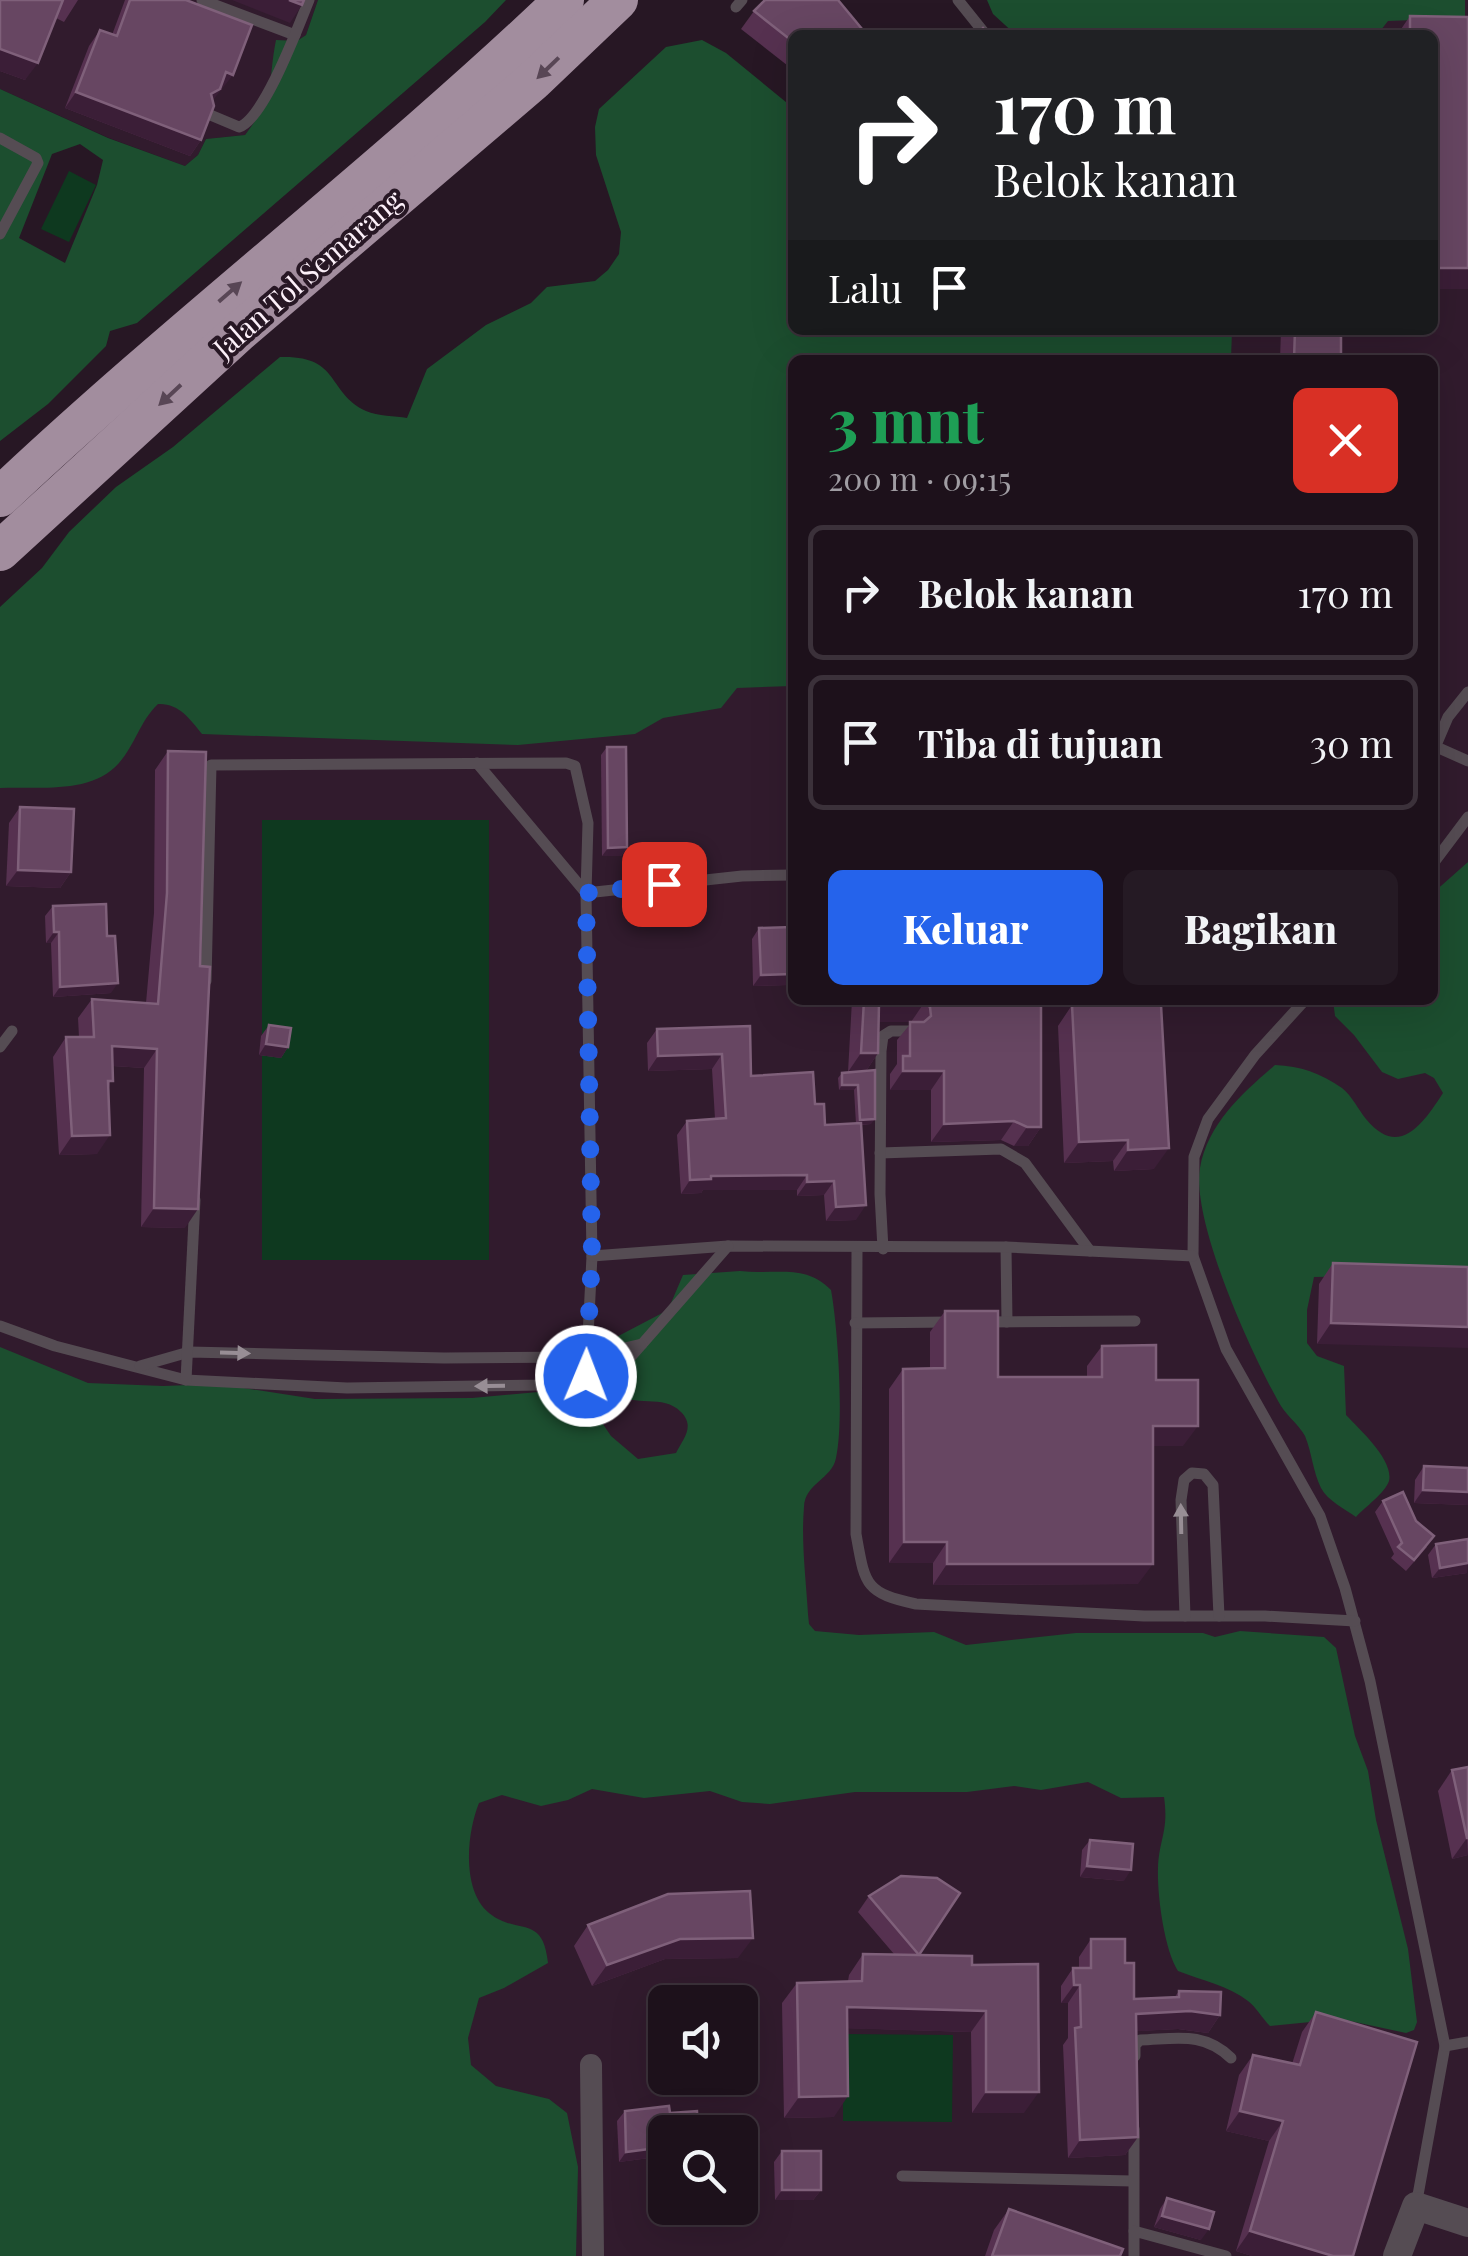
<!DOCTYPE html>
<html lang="id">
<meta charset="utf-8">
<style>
:root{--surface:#1d111b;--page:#251a24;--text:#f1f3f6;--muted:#a09da3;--line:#3b313a;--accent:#2563eb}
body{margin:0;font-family:"Playfair Display",serif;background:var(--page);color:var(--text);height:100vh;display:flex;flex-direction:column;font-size:38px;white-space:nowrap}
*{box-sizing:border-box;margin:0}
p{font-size:32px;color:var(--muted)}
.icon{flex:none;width:55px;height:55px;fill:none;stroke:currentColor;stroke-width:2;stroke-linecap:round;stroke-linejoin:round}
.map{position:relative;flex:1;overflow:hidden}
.sheet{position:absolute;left:788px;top:355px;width:650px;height:650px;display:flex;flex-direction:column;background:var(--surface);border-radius:15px;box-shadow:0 10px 40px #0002,0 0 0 2px var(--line)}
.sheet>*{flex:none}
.hud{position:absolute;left:788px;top:30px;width:650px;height:305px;border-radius:15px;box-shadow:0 10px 40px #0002,0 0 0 2px var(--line);background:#202124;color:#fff;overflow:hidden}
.fabs{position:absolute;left:648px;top:1985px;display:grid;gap:20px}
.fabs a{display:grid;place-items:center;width:110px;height:110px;border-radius:15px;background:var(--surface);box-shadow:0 10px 40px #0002,0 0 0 2px var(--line);font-size:50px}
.pin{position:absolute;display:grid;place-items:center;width:85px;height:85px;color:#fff;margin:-42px;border-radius:20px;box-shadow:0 5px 15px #0006}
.me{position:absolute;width:110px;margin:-55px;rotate:1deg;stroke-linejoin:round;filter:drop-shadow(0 0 8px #0008)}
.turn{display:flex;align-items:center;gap:35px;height:210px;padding:0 40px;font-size:45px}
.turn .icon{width:130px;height:130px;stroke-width:2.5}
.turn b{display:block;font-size:70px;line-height:85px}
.then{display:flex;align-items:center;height:95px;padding:0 40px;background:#0003;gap:20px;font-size:38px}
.round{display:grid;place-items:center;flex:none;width:105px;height:105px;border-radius:15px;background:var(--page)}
.summary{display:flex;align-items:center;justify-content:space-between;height:170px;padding:0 40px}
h1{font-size:60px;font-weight:800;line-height:75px;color:#1e9e55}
.action{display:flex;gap:20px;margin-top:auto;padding:20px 40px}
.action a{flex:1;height:115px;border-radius:15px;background:var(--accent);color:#fff;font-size:40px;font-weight:800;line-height:115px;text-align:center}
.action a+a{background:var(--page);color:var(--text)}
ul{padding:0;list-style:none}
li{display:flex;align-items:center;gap:30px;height:135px;margin:0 20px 15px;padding:0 20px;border:5px solid var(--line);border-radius:15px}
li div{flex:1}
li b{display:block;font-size:38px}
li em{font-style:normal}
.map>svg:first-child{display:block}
</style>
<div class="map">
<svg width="1468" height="2256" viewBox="0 0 1468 2256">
<rect width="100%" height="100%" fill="#271724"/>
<g fill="#311b2d" fill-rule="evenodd">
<polygon points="0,0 318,0 306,35 298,41 274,76 265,110 245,135 206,139 198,155 185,166 109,138 0,89"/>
<path d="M 1352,0 L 1468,0 L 1468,2256 L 0,2256 L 0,647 L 792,493 L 792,1000 L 1432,1000 L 1432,360 L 1063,360 L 1106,330 L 1432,330 L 1432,35 L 1333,35 ZM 665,2002 L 740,2002 L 740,2078 L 665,2078 ZM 665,2132 L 740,2132 L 740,2208 L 665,2208 Z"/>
</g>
<g fill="#0e391f">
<polygon points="69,171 96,185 69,242 41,229"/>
<rect x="262" y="820" width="227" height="440"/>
<polygon points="843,2034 953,2035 952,2122 843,2121"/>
</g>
<g fill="#1c4e2f" fill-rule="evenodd">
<path d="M 318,0 L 506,0 L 485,22 L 137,323 L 110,331 L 106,346 L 48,404 L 0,441 L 0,89 L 108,138 L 185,166 L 198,155 L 206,139 L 245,135 C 277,93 267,86 276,40 L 297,41 L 306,35 ZM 80,144 L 103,160 L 97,185 L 65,263 L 19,238 L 52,154 Z"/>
<polygon points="987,0 1465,0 1465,18 1388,21 1377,35 1016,35 993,14"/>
<path d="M 702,40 L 726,53 L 792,107 L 792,330 L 1232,330 L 1231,360 L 792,360 L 792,686 L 737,688 L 721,708 L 663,718 L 635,734 L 518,745 L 202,734 C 190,719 179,703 158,704 C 140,721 135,745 119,763 C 91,795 38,786 0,788 L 0,607 L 42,568 L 69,532 L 116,487 L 173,447 L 280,357 C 341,355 326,392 366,411 C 378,416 395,416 407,418 L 427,369 L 486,325 L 531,303 L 547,287 L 595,281 L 608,270 L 619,254 L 621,232 L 596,155 L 595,127 L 599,109 L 666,47 Z"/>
<path d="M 1468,862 L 1468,1274 L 1314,1277 L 1307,1310 L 1307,1343 L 1317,1356 L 1344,1366 L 1346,1415 C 1359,1429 1394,1460 1389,1481 C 1385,1493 1365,1507 1356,1517 C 1345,1509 1328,1501 1321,1488 C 1313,1472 1312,1453 1305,1436 C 1299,1425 1288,1417 1281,1406 C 1253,1358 1191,1222 1200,1168 C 1208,1123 1243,1093 1275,1065 C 1301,1066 1320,1073 1342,1088 C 1352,1096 1358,1109 1366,1119 C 1399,1159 1423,1124 1443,1093 L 1434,1078 L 1425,1073 L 1398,1079 L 1382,1072 L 1354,1035 L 1335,1016 L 1333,1000 L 1432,1000 L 1433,893 Z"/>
<path d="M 740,1271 C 774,1275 806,1263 831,1290 C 838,1328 844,1422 836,1458 C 832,1479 805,1483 804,1507 C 801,1542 806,1579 808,1614 L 809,1624 L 815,1631 L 859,1635 L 934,1632 L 966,1645 L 1076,1633 L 1203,1633 L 1215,1637 L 1240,1631 L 1324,1637 L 1336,1648 L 1355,1736 L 1368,1771 L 1376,1820 L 1408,1949 L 1417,2022 L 1414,2030 L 1406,2033 L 1341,2019 L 1270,2026 C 1262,2018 1256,2007 1248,2001 C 1229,1986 1201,1980 1178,1971 C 1164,1949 1157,1894 1158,1868 C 1159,1839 1169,1831 1164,1797 L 1121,1798 L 1088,1782 L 1041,1790 L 1014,1786 L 967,1792 L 855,1792 L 770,1804 L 742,1802 L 710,1791 L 644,1798 L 592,1789 L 568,1800 L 541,1806 L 502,1795 L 479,1803 C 467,1832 461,1890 489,1913 C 517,1936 543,1913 548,1963 L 504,1988 L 479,1998 L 468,2038 L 471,2065 L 496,2086 L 549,2099 L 567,2113 L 578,2167 L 576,2256 L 0,2256 L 0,1347 L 88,1383 L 163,1386 L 218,1384 L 315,1399 L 472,1398 L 571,1389 L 586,1399 L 611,1436 L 638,1459 L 676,1453 C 684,1438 695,1426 681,1412 C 663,1393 634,1409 616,1392 C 609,1386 604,1373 600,1365 L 605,1343 L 668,1310 L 683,1275 Z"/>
</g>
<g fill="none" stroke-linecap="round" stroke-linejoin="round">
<g stroke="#554c53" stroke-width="11">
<polyline points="202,0 295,35"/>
<polyline points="958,0 986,35"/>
<polyline points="736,7 742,0"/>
<path d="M 208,114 L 239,127 C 264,119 298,27 309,0"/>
<polyline points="0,138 36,158 38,163 0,234"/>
<polyline points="1432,745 1468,761"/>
<polyline points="1436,745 1448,717 1468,692"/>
<polyline points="477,763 586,893 742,876 792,875"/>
<polyline points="1432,865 1468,817"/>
<polyline points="206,981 211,765 566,763 575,766 588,823 586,893 592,1256 586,1376"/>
<polyline points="1305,1000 1255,1055 1208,1119 1194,1157 1193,1256 1226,1349 1320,1516 1345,1588 1370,1681 1445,2046 1416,2206"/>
<polyline points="0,1047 12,1031"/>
<polyline points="880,1153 1001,1149 1025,1163 1090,1251"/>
<polyline points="1006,1247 1007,1322"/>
<path d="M 857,1249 L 856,1534 C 865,1584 864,1593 916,1604 L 1144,1616 L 1265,1616 L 1355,1621"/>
<polyline points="883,1249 880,1194 881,1051 883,1036 891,1031 910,1031"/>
<polyline points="592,1256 728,1246 1006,1247 1193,1256"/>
<polyline points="985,1322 1135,1321"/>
<polyline points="855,1323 951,1322"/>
<polyline points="0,1326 55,1346 186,1380 347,1388 543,1385 586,1376 629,1359 728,1246"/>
<polyline points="140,1366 189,1352 444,1358 585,1357 642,1344"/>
<polyline points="186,1380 195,1200"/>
<polyline points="1185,1616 1181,1500 1184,1480 1192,1473 1204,1474 1213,1485 1219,1616"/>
<polyline points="1445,2046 1468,2042"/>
<path d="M 1135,2056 L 1135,2045 L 1140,2040 C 1176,2039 1203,2031 1231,2058"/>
<polyline points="902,2176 1133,2181"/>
<polyline points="1134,2231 1134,2129"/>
<polyline points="1134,2256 1134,2231 1226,2256"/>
</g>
<polyline stroke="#554c53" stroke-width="22" points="591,2065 593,2256"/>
<polyline stroke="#554c53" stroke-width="28" points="1397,2256 1416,2206 1468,2223"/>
<g stroke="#a28d9e" stroke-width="40">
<path d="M 0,497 C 182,325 383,173 564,0"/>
<polyline points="0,551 239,332 533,81 618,0"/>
</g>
</g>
<g fill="#563150">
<polygon points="0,0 78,0 64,22 56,18 25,80 0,71"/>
<polygon points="125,0 186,0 222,90 220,90 212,100 201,140 190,156 65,108 89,46 100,30 112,35"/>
<polygon points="754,11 792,35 792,69 741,29"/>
<polygon points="1410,16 1468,17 1468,289 1432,289 1432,35 1397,35"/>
<polygon points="1281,330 1341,330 1341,360 1280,360"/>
<polygon points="607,747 627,847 621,856 602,856 601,755"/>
<polygon points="168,751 185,1228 141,1227 144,1068 113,1066 97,1154 59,1155 53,1057 66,1037 79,1037 78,1018 92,999 146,1003 154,913 155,770"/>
<polygon points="20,807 71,872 60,888 6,886 9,823"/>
<polygon points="53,906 111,993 53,997 51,943 46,943 45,916"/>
<polygon points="792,927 792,978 788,985 753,986 752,939 759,928"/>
<polygon points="852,1000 1041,1000 1041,1127 1028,1146 1014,1146 1001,1140 931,1142 931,1090 890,1090 890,1074 897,1064 897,1040 912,1022 879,1022 878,1053 866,1071 871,1124 861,1125 856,1220 826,1221 824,1195 797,1196 797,1190 703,1190 701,1193 681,1194 677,1135 687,1121 715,1119 712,1069 648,1071 647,1043 657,1029 750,1026 751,1076 815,1104 825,1125 856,1124 854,1090 839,1090 838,1078 842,1073 863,1071 848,1072"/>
<polygon points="1072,1005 1154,1169 1114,1171 1113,1161 1064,1163 1058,1026"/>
<polygon points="269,1025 288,1047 281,1058 259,1055 261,1036"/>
<polygon points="1333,1263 1468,1267 1317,1344 1319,1284"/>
<polygon points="945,1311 998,1377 1087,1377 1087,1366 1102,1346 1156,1380 1183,1446 1153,1446 1138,1584 933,1585 933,1563 889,1563 889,1389 903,1369 930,1368 930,1332"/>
<polygon points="1424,1466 1468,1468 1468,1505 1414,1503 1415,1480"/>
<polygon points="1383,1501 1427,1547 1406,1571 1391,1558 1394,1554 1375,1512"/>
<polygon points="1436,1544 1467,1573 1432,1578 1428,1555"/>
<polygon points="1468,1767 1468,1855 1452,1859 1438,1791 1452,1770"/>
<polygon points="1090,1840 1124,1881 1080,1877 1082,1850"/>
<polygon points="869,1896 919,1955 972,1965 1024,2113 972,2113 971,2032 847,2028 834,2117 784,2118 782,2003 797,1983 848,1981 849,1975 863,1954 894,1954 858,1912"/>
<polygon points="588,1925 738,1958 665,1959 592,1986 574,1946"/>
<polygon points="1091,1939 1125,1963 1134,1999 1174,1998 1179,1991 1220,2015 1208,2033 1178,2029 1136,2031 1138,2137 1125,2155 1068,2158 1063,2045 1068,2038 1068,2003 1061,2003 1061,1986 1073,1968 1079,1968 1079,1957"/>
<polygon points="1316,2012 1353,2256 1252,2256 1236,2251 1269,2141 1226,2131 1239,2075 1253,2055 1292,2064 1302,2032"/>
<polygon points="625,2111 665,2132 665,2156 619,2162 617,2121"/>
<polygon points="782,2151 821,2190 813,2200 775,2200 774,2162"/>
<polygon points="1167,2198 1201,2240 1154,2227 1160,2209"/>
<polygon points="1009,2209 1120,2256 985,2256 994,2230"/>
</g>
<g fill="#3b1e37">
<polygon points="232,0 289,0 302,5 290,23"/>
<polygon points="0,49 38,63 25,80 0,71"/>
<polygon points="226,72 233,75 209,105 200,110"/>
<polygon points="76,92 201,140 190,156 65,108"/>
<rect x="1432" y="268" width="36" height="21"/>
<polygon points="627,847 621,856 602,856 608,848"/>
<polygon points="18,870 71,872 60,888 6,886"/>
<polygon points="54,932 59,932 51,943 46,943"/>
<polygon points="792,974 792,978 788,985 753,986 761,975"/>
<polygon points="118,983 111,993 53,997 60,987"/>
<polygon points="879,1003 924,1003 911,1022 866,1022"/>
<polygon points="266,1044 288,1047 281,1058 259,1055"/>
<polygon points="112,1046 157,1049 144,1068 99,1065"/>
<polygon points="861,1053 878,1053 866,1071 848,1072"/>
<polygon points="722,1054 712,1069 648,1071 658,1056"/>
<polygon points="903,1071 944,1071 931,1090 890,1090"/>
<polygon points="842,1085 858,1085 854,1090 839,1090"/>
<polygon points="875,1119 871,1124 856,1125 860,1120"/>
<polygon points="1014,1121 1001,1140 931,1142 944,1124"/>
<polygon points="1027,1127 1041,1127 1028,1146 1014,1146"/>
<polygon points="110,1135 97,1154 59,1155 72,1136"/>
<polygon points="1128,1140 1113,1161 1064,1163 1079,1142"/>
<polygon points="1169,1148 1154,1169 1114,1171 1128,1150"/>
<polygon points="807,1175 797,1190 703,1190 701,1193 681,1194 690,1180 711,1176"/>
<polygon points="834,1181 824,1195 797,1196 807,1182"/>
<polygon points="866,1205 856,1220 826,1221 836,1207"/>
<polygon points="154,1208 198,1209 185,1228 141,1227"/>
<polygon points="1331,1323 1468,1327 1468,1348 1317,1344"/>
<polygon points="1153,1426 1198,1426 1183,1446 1138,1446"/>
<polygon points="1423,1490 1468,1492 1468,1505 1414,1503"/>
<polygon points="904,1542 947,1542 933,1563 889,1563"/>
<polygon points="1468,1563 1467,1573 1432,1578 1440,1568"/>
<polygon points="947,1564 1153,1564 1138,1584 933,1585"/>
<polygon points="1467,1838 1468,1855 1452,1859"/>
<polygon points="1087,1866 1131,1870 1124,1881 1080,1877"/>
<polygon points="753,1938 738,1958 665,1959 592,1986 607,1965 680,1939"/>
<polygon points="1074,1985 1080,1985 1068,2003 1061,2003"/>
<polygon points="847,2007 986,2011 971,2032 832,2028"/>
<polygon points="1190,2011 1220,2015 1208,2033 1178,2029 1124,2032 1136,2014"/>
<polygon points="986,2092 1039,2092 1024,2113 972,2113"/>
<polygon points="848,2096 834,2117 784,2118 799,2097"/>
<polygon points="1240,2111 1283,2121 1269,2141 1226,2131"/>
<polygon points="1138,2137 1125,2155 1068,2158 1080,2140"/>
<polygon points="665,2147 665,2156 619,2162 626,2152"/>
<polygon points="782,2190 821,2190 813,2200 775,2200"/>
<polygon points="1162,2216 1209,2229 1201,2240 1154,2227"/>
<polygon points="1250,2231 1333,2256 1252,2256 1236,2251"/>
</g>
<g fill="#674662" stroke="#7f607a" stroke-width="2.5">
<polygon points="0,0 63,0 38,63 0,49"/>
<polygon points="130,0 186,0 252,25 233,75 226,72 220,89 211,94 214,106 201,140 76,92 100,30 117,36"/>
<polygon points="289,0 304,0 302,5"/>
<polygon points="765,0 838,0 867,35 792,35 792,41 754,11"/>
<polygon points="1410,16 1468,17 1468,268 1432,268 1432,35 1410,35"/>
<polygon points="983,28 989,35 976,35"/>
<polygon points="1295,330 1341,330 1341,360 1294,360"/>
<polygon points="607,747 626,747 627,847 608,848"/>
<polygon points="168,751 206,752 200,966 210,967 198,1209 154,1208 157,1049 112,1046 113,1081 108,1081 110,1135 72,1136 66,1037 94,1037 92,999 158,1004 167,893"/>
<polygon points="20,807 74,809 71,872 18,870"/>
<polygon points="106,904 107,936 115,936 118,983 60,987 59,932 54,932 53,906"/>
<polygon points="792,927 792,974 761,975 759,928"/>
<polygon points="864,1000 1041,1000 1041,1127 1027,1127 1014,1121 944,1124 944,1071 903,1071 903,1056 910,1056 910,1022 924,1022 931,1016 930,1007 924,1003 879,1003 878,1053 861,1053"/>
<polygon points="1072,1005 1161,1005 1169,1148 1128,1150 1128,1140 1079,1142"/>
<polygon points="269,1025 291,1028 288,1047 266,1044"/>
<polygon points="750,1026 751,1076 813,1072 815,1104 824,1104 825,1125 861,1123 866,1205 836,1207 834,1181 807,1182 807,1175 711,1176 711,1179 690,1180 687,1121 726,1118 722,1054 658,1056 657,1029"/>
<polygon points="875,1070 875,1119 860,1120 858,1085 842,1085 842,1073"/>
<polygon points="1333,1263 1468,1267 1468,1327 1331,1323"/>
<polygon points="945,1311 998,1311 998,1377 1102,1377 1102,1346 1156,1345 1156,1380 1198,1380 1198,1426 1153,1426 1153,1564 947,1564 947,1542 904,1542 903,1369 945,1368"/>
<polygon points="1424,1466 1468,1468 1468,1492 1423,1490"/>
<polygon points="1403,1492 1416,1521 1434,1536 1414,1560 1398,1547 1402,1543 1383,1501"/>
<polygon points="1468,1539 1468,1563 1440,1568 1436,1544"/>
<polygon points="1468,1767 1468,1838 1467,1838 1452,1770"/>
<polygon points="1090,1840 1133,1844 1131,1870 1087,1866"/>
<polygon points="901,1876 937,1878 960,1893 919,1955 869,1896"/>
<polygon points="750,1891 753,1938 680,1939 607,1965 588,1925 668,1894"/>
<polygon points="1091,1939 1125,1939 1125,1963 1134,1963 1134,1999 1179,1997 1179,1991 1221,1992 1220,2015 1190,2011 1136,2014 1138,2137 1080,2140 1075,2028 1081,2027 1080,1985 1074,1985 1073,1968 1091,1968"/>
<polygon points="863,1954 972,1956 972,1965 1038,1964 1039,2092 986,2092 986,2011 847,2007 848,2096 799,2097 797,1983 862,1981"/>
<polygon points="1316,2012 1417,2042 1353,2256 1333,2256 1250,2231 1283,2121 1240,2111 1253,2055 1300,2065"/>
<polygon points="669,2106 670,2113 697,2111 698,2132 665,2132 665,2147 626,2152 625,2111"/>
<rect x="782" y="2151" width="39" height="39"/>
<polygon points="1167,2198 1214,2212 1209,2229 1162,2216"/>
<polygon points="1009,2209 1123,2249 1120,2256 992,2256"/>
</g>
<defs><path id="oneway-solid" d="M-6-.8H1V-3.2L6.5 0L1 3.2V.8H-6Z" transform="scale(2.5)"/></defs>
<g fill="#584655">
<use href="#oneway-solid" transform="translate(548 68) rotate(136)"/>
<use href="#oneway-solid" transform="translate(230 292) rotate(-41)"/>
<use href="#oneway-solid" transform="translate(170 395) rotate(137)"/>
</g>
<g fill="#988e95">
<use href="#oneway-solid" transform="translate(235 1353) rotate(2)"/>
<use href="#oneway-solid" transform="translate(490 1386) rotate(179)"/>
<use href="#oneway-solid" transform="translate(1181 1519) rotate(-91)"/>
</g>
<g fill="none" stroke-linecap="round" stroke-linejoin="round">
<polyline stroke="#2563eb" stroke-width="18" stroke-dasharray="0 32.4" points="586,1376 592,1256 586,893 664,884"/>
</g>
<g text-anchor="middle" stroke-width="8" stroke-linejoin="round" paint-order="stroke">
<g font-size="28" fill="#fcf0f9" stroke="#271724">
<text transform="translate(308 274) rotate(-41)" y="10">Jalan Tol Semarang</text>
</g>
</g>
</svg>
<div class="fabs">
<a><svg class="icon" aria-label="sound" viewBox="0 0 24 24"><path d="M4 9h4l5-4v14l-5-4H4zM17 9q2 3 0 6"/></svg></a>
<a><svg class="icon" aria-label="search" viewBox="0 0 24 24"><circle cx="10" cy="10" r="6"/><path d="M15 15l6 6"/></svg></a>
</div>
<div class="pin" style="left:664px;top:884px;background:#d93025"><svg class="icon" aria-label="arrive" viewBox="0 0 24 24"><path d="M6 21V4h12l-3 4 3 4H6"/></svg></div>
<svg class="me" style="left:586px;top:1376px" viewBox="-20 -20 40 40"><circle r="17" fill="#2563eb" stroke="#fff" stroke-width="3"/><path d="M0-11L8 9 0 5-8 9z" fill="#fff"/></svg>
<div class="hud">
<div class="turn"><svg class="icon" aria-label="right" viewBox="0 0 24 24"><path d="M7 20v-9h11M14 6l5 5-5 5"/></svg><div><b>170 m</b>Belok kanan</div></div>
<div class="then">Lalu<svg class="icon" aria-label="arrive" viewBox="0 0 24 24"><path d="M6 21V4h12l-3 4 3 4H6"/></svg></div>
</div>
<section class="sheet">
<div class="summary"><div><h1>3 mnt</h1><p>200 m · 09:15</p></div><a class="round" style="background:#d93025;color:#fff"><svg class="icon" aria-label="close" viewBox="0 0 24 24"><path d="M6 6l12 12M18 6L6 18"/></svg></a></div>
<ul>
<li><svg class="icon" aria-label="right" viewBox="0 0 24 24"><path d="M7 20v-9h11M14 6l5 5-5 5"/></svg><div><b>Belok kanan</b></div><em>170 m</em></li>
<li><svg class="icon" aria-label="arrive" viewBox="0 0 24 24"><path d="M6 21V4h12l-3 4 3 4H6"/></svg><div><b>Tiba di tujuan</b></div><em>30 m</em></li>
</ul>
<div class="action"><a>Keluar</a><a>Bagikan</a></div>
</section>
</div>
